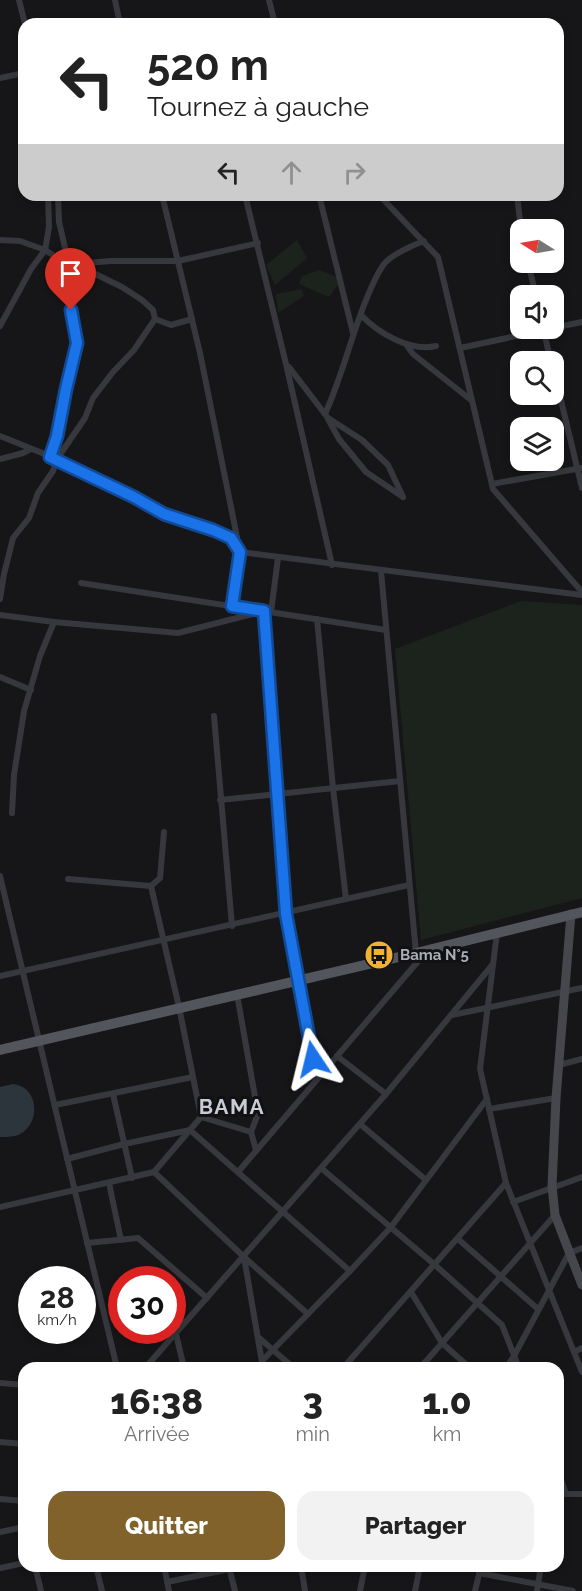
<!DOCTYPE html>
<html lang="fr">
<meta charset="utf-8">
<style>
:root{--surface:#fff;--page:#f2f2f2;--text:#222;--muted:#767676;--accent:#80622a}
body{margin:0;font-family:Raleway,sans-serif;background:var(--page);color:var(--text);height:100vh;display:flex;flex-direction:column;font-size:22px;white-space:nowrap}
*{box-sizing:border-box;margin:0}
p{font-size:20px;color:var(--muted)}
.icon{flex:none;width:33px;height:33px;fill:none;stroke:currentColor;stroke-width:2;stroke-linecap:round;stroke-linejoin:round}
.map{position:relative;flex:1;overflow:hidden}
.drawer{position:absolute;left:18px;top:1362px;width:546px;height:210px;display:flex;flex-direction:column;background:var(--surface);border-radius:18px;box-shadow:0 3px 9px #0003}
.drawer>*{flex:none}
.banner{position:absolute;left:18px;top:18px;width:546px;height:183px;border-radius:18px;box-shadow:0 3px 9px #0003;background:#fff;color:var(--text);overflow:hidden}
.needle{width:39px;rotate:281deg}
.fabs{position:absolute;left:510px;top:219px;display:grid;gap:12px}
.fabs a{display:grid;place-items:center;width:54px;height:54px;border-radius:12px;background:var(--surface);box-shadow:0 3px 9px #0003;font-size:30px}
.speed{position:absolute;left:18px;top:1266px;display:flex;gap:12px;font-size:30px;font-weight:700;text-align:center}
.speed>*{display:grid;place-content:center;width:78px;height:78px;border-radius:50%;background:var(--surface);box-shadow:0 3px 9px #0003;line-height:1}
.speed small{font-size:15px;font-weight:400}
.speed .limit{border:9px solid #d22;background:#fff;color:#111}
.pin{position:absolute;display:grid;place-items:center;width:51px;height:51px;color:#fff;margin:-62px -26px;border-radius:50% 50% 50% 0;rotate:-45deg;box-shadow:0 0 6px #0007}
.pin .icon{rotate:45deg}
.me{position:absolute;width:66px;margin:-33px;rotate:350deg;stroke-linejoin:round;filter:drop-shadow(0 0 4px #0008)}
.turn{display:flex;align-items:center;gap:21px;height:126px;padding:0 30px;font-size:27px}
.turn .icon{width:78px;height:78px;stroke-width:2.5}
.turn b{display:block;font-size:42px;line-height:51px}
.lanes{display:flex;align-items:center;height:57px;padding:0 30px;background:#0003;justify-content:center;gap:30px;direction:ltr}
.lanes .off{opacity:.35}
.eta{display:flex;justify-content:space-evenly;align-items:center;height:102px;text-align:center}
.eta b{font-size:36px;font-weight:800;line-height:42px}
.button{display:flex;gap:12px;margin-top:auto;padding:12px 30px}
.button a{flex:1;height:69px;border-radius:18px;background:var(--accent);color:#fff;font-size:24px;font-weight:800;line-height:69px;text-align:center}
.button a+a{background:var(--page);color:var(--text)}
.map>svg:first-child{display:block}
</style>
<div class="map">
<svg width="582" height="1591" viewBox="0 0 582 1591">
<rect width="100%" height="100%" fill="#161618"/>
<g fill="#1c231d">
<polygon points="297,240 307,258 275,285 266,265"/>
<polygon points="319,270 342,279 329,297 299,284 302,276"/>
<polygon points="302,289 304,296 278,313 276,294"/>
<polygon points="521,601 582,605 582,898 421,940 395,649"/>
</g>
<path fill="#2c353c" d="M 13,1084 C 41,1087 41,1129 15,1136 C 10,1137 5,1137 0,1137 L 0,1087 Z"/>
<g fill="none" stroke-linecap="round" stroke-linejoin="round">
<g stroke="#37383d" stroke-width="6">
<polyline points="19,0 25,24"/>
<polyline points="115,0 120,24"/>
<polyline points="269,0 275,24"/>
<polyline points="0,78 24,73"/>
<polyline points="58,195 59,222 66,252 65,261"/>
<polyline points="162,195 200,353 240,552 232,606"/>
<polyline points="245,195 286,364 332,565"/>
<polyline points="319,195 353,333"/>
<polyline points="379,195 438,257 493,489 582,592"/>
<polyline points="517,195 521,230"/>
<polyline points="0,240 20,241 45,250 59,259 75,264 122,287 142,300 153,310 155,319 134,350 113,372 93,398 85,418 57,459 53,471 38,493 29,518 13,538 4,574 0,599"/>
<polyline points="528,262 536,296"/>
<polyline points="75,264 111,261 178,261 258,243"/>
<path d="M 361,315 C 378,333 410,352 436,346"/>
<polyline points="155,319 171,325 192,319"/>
<polyline points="0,326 31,269 45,250 49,227 48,195"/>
<polyline points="543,328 551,362"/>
<polyline points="406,344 413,354 471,400"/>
<polyline points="460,348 582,322"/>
<polyline points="289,367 328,418 362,440 388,465 403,497"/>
<polyline points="554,371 582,488"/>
<path d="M 325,414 C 341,379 350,341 364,305 C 370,291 375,276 384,264 C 391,255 413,245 424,241"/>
<polyline points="328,419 339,439 366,472 403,497"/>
<polyline points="0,436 57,459 134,497 163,514 213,530 231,538 240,552 582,595"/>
<polyline points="50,457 58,436 66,389 77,343 75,328 59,259"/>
<polyline points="0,459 23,453 31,449"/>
<polyline points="492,484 582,468"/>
<polyline points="381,571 416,953"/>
<polyline points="81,583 386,630"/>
<polyline points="271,612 278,558"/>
<polyline points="0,615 54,622 178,633 264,611 287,913 317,1079"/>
<polyline points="317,619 333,788 346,899"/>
<polyline points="0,677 31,690"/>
<polyline points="214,716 232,926"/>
<polyline points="220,800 400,781"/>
<polyline points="12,813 14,775 24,711 40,656 54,622"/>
<polyline points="0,876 117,1368"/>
<polyline points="68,879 151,886 160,878 164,832"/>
<polyline points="151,886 179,1007 201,1117"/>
<polyline points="497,933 480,1069 506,1183 582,1372"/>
<polyline points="0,976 409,885"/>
<polyline points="237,994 258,1114 251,1132 256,1150"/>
<polyline points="452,1015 582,988"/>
<polyline points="337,1056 386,1094"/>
<polyline points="559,1065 582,1059"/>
<polyline points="113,1094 132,1178"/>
<polyline points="55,1105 193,1077"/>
<polyline points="489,1109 556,1098"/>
<polyline points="201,1117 251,1132"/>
<polyline points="360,1124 426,1180"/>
<polyline points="67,1159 124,1144 190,1130 350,1271"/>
<polyline points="321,1168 435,1265 502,1325 519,1368"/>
<polyline points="154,1172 244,1257 308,1314"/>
<polyline points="238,1172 426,952"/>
<polyline points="109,1183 121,1240"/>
<polyline points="513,1202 582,1177"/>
<polyline points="0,1207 154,1172 201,1117"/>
<polyline points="458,1239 538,1309"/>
<polyline points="87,1243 138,1238 207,1298"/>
<polyline points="244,1257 263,1368"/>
<polyline points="411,1292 442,1343 470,1368"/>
<polyline points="176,1334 184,1368"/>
<polyline points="258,1337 294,1368"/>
<polyline points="574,1352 582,1348"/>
<polyline points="262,1361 350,1271 391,1227 487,1099"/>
<polyline points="145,1368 386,1094 493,964"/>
<polyline points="343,1368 506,1183"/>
<polyline points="420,1368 555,1215"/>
<polyline points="506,1368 514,1356 569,1253 582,1248"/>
<polyline points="0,1383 24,1385"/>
<polyline points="0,1442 24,1444"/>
<polyline points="558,1471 566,1494"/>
<polyline points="558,1494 582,1494"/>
<polyline points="0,1499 24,1501"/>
<polyline points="20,1501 24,1520"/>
<polyline points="0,1532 24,1527"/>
<polyline points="35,1566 41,1591"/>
<polyline points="96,1566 102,1591"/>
<polyline points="164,1566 169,1591"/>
<polyline points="301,1566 305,1591"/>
<polyline points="229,1567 235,1591"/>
<polyline points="0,1568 24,1563"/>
<polyline points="479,1573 573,1591"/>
<polyline points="167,1582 230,1569"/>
<polyline points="360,1591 365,1566"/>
<polyline points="415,1591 420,1566"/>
<polyline points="475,1591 481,1566"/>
<polyline points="537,1591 541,1566"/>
</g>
<polyline stroke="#45474d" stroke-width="9" points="571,914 556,1098 552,1186 555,1215 582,1285"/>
<polyline stroke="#53555c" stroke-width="10" points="0,1050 416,953 582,912"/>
</g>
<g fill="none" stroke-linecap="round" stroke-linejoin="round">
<g stroke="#114b97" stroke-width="15">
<polyline id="route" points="71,310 77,343 66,389 57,436 50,457 134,497 164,514 213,530 231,538 240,552 232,606 264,611 286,914 313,1059"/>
</g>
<use href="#route" stroke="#1a73e8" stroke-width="10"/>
</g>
<defs>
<g id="bus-disc" transform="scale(1.5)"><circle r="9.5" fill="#f2b134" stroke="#111113"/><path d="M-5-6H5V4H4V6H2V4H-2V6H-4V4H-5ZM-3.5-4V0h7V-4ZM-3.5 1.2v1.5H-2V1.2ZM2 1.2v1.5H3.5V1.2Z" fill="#111"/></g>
</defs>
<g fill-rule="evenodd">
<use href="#bus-disc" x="379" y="955"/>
</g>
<g text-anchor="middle" stroke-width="6" stroke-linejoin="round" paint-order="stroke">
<g font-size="15" font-weight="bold" fill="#a8adb8" stroke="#111113" text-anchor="start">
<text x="400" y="960">Bama N°5</text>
</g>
<g font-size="21" font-weight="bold" letter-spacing="1.5" fill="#c9ccd4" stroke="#111113">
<text x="232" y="1114">BAMA</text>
</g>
</g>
</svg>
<div class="fabs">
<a><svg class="needle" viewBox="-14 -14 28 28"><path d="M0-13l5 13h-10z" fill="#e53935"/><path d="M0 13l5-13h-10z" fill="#767676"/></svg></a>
<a><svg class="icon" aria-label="sound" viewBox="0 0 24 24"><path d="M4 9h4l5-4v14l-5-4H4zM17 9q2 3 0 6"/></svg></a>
<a><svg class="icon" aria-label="search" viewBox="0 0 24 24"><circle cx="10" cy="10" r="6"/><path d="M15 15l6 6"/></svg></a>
<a><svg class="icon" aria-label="layers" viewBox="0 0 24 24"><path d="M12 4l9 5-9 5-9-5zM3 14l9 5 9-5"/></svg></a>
</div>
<div class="speed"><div>28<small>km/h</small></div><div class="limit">30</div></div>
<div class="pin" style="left:71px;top:310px;background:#d93025"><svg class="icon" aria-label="arrive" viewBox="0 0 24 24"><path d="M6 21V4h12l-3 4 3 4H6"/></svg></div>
<svg class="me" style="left:313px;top:1059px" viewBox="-20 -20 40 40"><path d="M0-17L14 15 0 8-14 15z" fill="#1a73e8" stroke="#fff" stroke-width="4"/></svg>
<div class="banner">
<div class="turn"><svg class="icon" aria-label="left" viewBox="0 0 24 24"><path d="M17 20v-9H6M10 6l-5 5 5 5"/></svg><div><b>520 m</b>Tournez à gauche</div></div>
<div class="lanes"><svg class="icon" aria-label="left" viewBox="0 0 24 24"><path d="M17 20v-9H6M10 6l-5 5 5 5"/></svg><svg class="icon off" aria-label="ahead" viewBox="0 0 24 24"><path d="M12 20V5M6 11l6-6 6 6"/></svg><svg class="icon off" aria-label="right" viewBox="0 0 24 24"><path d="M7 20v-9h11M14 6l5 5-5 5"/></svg></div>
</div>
<section class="drawer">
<div class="eta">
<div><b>16:38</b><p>Arrivée</p></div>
<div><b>3</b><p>min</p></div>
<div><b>1.0</b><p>km</p></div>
</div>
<div class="button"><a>Quitter</a><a>Partager</a></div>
</section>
</div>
